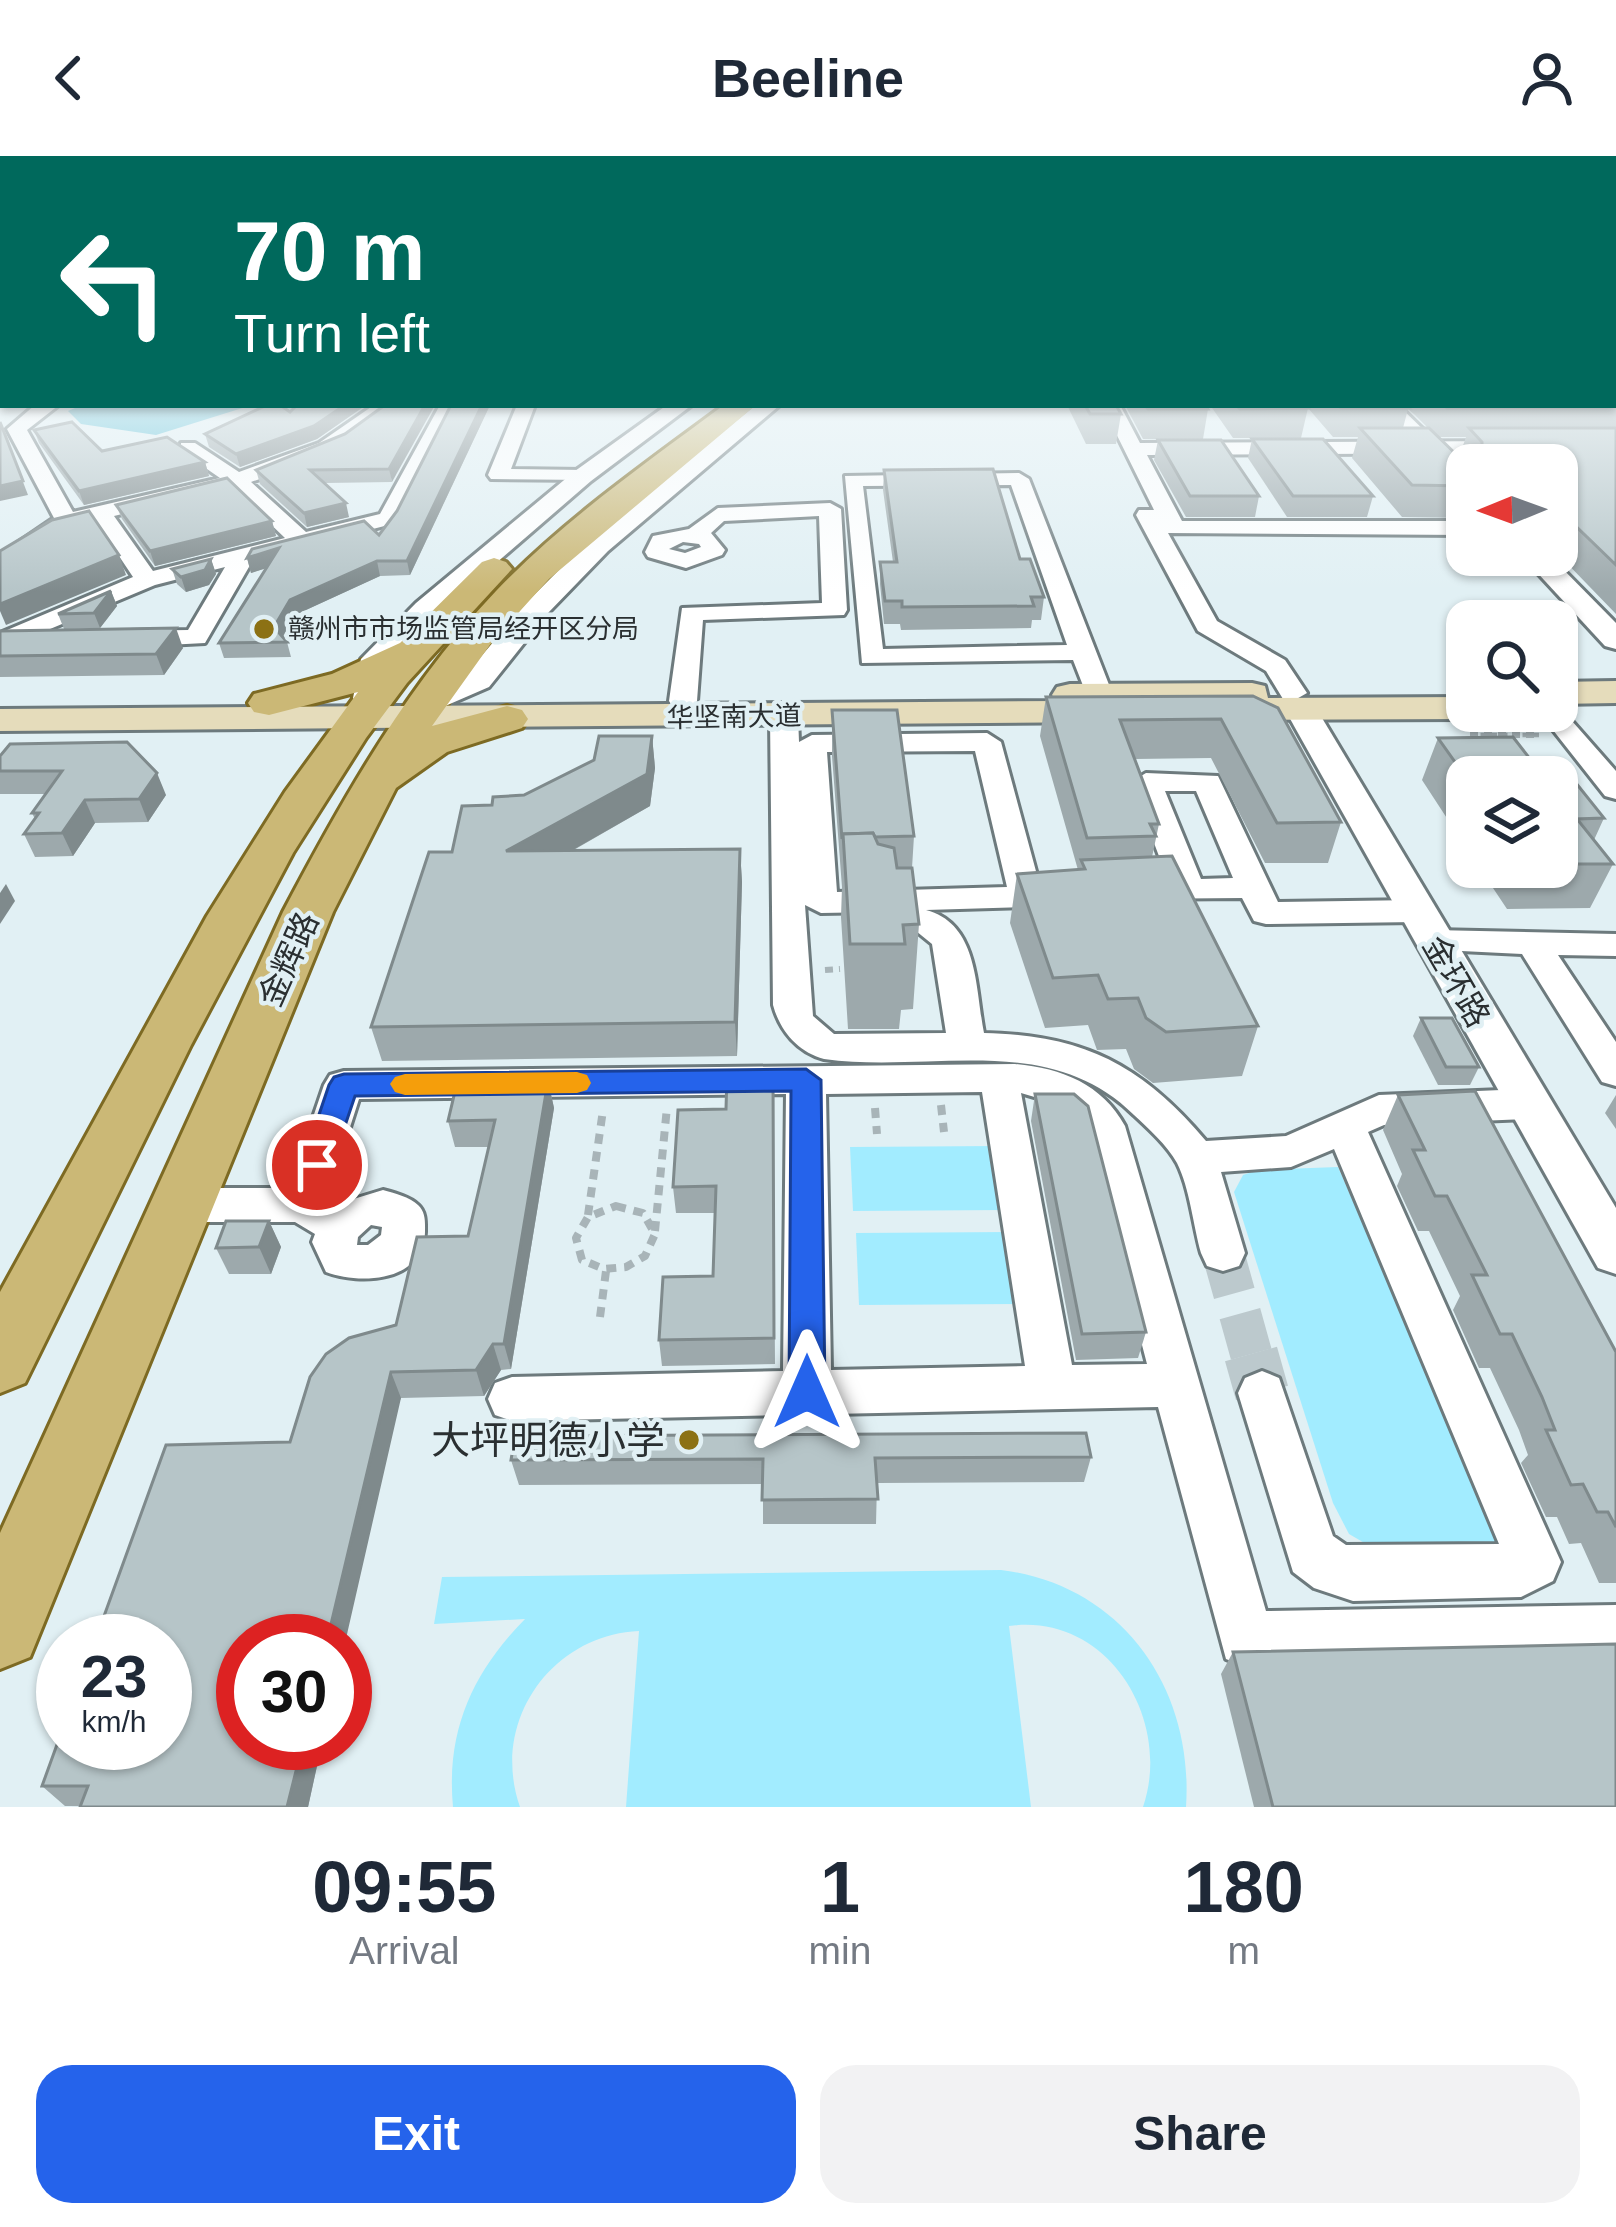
<!DOCTYPE html>
<meta charset="utf-8">
<style>
:root{--surface:#fff;--page:#f2f2f3;--text:#1f2937;--muted:#747a83;--accent:#2563eb}
body{margin:0;font-family:Helvetica,"Noto Sans SC",sans-serif;background:var(--page);color:var(--text);height:100vh;display:flex;flex-direction:column;font-size:45px;white-space:nowrap}
*{box-sizing:border-box;margin:0}
p{font-size:39px;color:var(--muted)}
.icon{flex:none;width:66px;height:66px;fill:none;stroke:currentColor;stroke-width:2;stroke-linecap:round;stroke-linejoin:round}
.map{position:relative;height:1651px;overflow:hidden}
.details{display:flex;flex-direction:column;background:var(--surface);flex:1}
.details>*{flex:none}
.hud{position:absolute;left:0px;top:0px;width:1617px;height:252px;box-shadow:0 3px 9px #0004;background:#00695c;color:#fff;overflow:hidden}
.needle{width:78px;rotate:269deg}
.controls{position:absolute;left:1446px;top:288px;display:grid;gap:24px}
.controls a{display:grid;place-items:center;width:132px;height:132px;border-radius:24px;background:var(--surface);box-shadow:0 3px 9px #0004;font-size:60px}
.speed{position:absolute;left:36px;top:1458px;display:flex;gap:24px;font-size:60px;font-weight:700;text-align:center}
.speed>*{display:grid;place-content:center;width:156px;height:156px;border-radius:50%;background:var(--surface);box-shadow:0 3px 9px #0004;line-height:1}
.speed small{font-size:30px;font-weight:400}
.speed .limit{border:18px solid #d22;background:#fff;color:#111}
.pin{position:absolute;display:grid;place-items:center;width:102px;height:102px;color:#fff;margin:-51px;border:6px solid #fff;border-radius:50%;box-shadow:0 3px 12px #0007}
.me{position:absolute;width:132px;margin:-66px;rotate:0deg;stroke-linejoin:round;filter:drop-shadow(0 0 9px #0008)}
.turn{display:flex;align-items:center;gap:42px;height:252px;padding:0 36px;font-size:54px}
.turn .icon{width:156px;height:156px;stroke-width:2.5}
.turn b{display:block;font-size:84px;line-height:102px}
.eta{display:flex;justify-content:space-evenly;align-items:center;height:204px;text-align:center}
.eta b{font-size:72px;font-weight:600;line-height:84px}
.action{display:flex;gap:24px;margin-top:auto;padding:24px 36px}
.action a{flex:1;height:138px;border-radius:36px;background:var(--accent);color:#fff;font-size:48px;font-weight:600;line-height:138px;text-align:center}
.action a+a{background:var(--page);color:var(--text)}
header{display:flex;justify-content:space-between;align-items:center;height:156px;padding:0 36px;background:var(--surface);font-size:54px;font-weight:600}
.map>svg:first-child{display:block}
</style>
<header><svg class="icon" aria-label="back" viewBox="0 0 24 24"><path d="M15 5l-7 7 7 7"/></svg>Beeline<svg class="icon" aria-label="person" viewBox="0 0 24 24"><circle cx="12" cy="8" r="4"/><path d="M4 21q1-7 8-7t8 7"/></svg></header>
<div class="map">
<svg width="1616" height="1651" viewBox="0 0 1616 1651">
<rect width="100%" height="100%" fill="#e1f0f4"/>
<g fill="#a2ecff">
<polygon points="996,990 1006,1054 853,1055 850,991"/>
<polygon points="1338,1011 1506,1394 1380,1396 1349,1378 1333,1347 1234,1036 1243,1019 1258,1014"/>
<polygon points="1010,1076 1021,1148 859,1149 856,1077"/>
<path d="M 1001,1414 C 1122,1429 1194,1532 1186,1651 L 1143,1651 C 1173,1563 1107,1456 1009,1470 L 1031,1651 L 626,1651 L 639,1475 C 551,1479 490,1566 520,1651 L 453,1651 C 446,1575 472,1517 525,1463 L 434,1468 L 442,1421 Z"/>
</g>
<polygon fill="#53bcd4" points="82,249 252,249 156,279 81,268 68,255"/>
<g fill="none" stroke-linecap="round" stroke-linejoin="round">
<polyline stroke="#bcc9cd" stroke-width="42" stroke-dasharray="42 21" stroke-linecap="butt" points="1223,1097 1252,1201"/>
<polyline stroke="#bcc9cd" stroke-width="54" stroke-dasharray="54 27" stroke-linecap="butt" points="1251,1198 1262,1237"/>
<g stroke="#6d7a7d" stroke-width="6">
<g id="minor">
<path d="M 35,249 L 59,249 L 27,274 L 73,356 L 220,322 L 181,295 L 181,287 L 195,287 L 239,316 L 319,287 L 374,249 L 394,249 C 357,291 303,309 251,326 L 306,376 L 380,358 L 440,249 L 458,249 L 396,367 L 253,404 L 205,487 L 129,491 L 116,483 L 129,475 L 188,474 L 225,411 L 155,429 L 0,494 L 0,477 L 133,421 L 95,364 L 73,369 L 0,416 L 0,399 L 54,362 L 7,273 ZM 232,331 L 285,382 L 153,415 L 114,360 Z"/>
<polygon points="517,249 535,249 511,313 583,314 593,320 590,324 491,323 488,319"/>
<polygon points="1102,249 1120,249 1140,287 1510,285 1520,291 1510,297 1147,299 1182,365 1467,365 1467,379 1168,377 1217,465 1285,504 1307,537 1293,545 1283,543 1266,515 1198,475 1136,359 1139,354 1154,354"/>
<path d="M 1019,317 L 1029,323 L 1113,539 L 1109,545 L 1089,545 L 1073,504 L 862,507 L 845,320 ZM 1011,329 L 1067,489 L 883,493 L 863,330 Z"/>
<path d="M 830,347 L 841,353 L 847,454 L 844,459 L 703,464 L 697,545 L 693,551 L 673,551 L 669,545 L 682,452 L 822,447 L 819,360 L 724,365 L 711,377 L 725,394 L 722,399 L 686,412 L 648,401 L 645,396 L 653,380 L 689,373 L 718,352 ZM 683,386 L 699,388 L 701,391 L 685,397 L 669,393 Z"/>
<polygon points="1557,548 1616,615 1616,643 1605,640 1538,555 1557,555"/>
<path d="M 784,552 L 798,560 L 799,586 L 812,579 L 987,577 L 1001,586 L 1040,730 L 1072,733 L 1077,740 L 1072,747 L 1060,750 L 926,754 C 979,768 975,832 984,877 C 1084,879 1142,909 1206,985 L 1286,980 L 1379,939 L 1528,933 L 1542,938 L 1548,948 L 1542,958 L 1528,963 L 1384,969 L 1368,976 L 1561,1406 L 1553,1425 L 1521,1441 L 1353,1445 L 1314,1432 L 1293,1416 L 1238,1237 L 1245,1222 L 1262,1215 L 1279,1222 L 1333,1380 L 1346,1389 L 1499,1388 L 1334,993 L 1291,1011 L 1221,1016 L 1245,1097 L 1239,1110 L 1223,1115 L 1207,1110 L 1201,1097 C 1193,1069 1190,1033 1177,1007 C 1167,989 1148,972 1134,959 C 1048,874 931,918 824,903 C 798,896 780,875 773,849 L 770,560 ZM 975,595 L 1007,731 L 837,736 L 827,596 ZM 805,749 L 821,757 L 876,756 L 873,761 L 878,769 L 916,775 L 932,788 L 946,877 L 834,878 L 813,860 Z"/>
<path d="M 1146,617 L 1218,620 L 1278,746 L 1417,744 L 1429,747 L 1434,755 L 1429,763 L 1417,766 L 1266,768 L 1254,765 L 1242,742 L 1127,743 L 1122,736 L 1127,729 L 1168,724 L 1131,626 ZM 1165,635 L 1196,635 L 1233,722 L 1201,723 Z"/>
<polygon points="1433,774 1616,778 1616,800 1558,799 1616,886 1616,930 1602,926 1522,798 1421,793 1416,785 1421,777"/>
<path d="M 1015,908 C 1061,912 1102,928 1125,970 L 1266,1455 L 1616,1449 L 1616,1505 L 1246,1511 L 1226,1503 L 1158,1251 L 512,1265 L 495,1259 L 488,1243 L 495,1227 L 512,1221 L 783,1215 L 786,938 L 359,943 L 327,1043 L 334,1049 L 383,1034 C 394,1037 410,1041 418,1049 C 426,1056 425,1067 425,1076 C 424,1126 360,1129 326,1116 L 312,1086 L 315,1078 L 295,1066 L 180,1066 L 165,1061 L 159,1049 L 165,1037 L 180,1032 L 289,1032 L 324,929 L 330,919 L 344,915 ZM 982,936 L 1025,1210 L 831,1214 L 826,938 ZM 1021,937 L 1058,948 L 1086,974 L 1147,1208 L 1072,1209 ZM 371,1069 L 382,1071 L 381,1079 L 368,1089 L 357,1089 L 358,1081 Z"/>
</g>
</g>
<g stroke="#6d7a7d" stroke-width="6">
<g id="tertiary">
<polygon points="667,249 692,249 591,325 436,459 391,505 380,549 358,549 353,542 361,503 416,447 575,315"/>
<polygon points="756,249 780,249 608,395 548,457 489,531 436,554 414,554 409,547 414,540 467,517 528,445 590,383"/>
<polygon points="1375,249 1398,249 1467,316 1467,337 1458,335"/>
<polygon points="1521,399 1549,399 1616,467 1616,493 1605,490"/>
<polygon points="1300,542 1316,552 1616,1052 1616,1118 1598,1112 1284,552"/>
</g>
</g>
<g stroke="#6d7a7d" stroke-width="6">
<g id="secondary">
<polygon points="1616,525 1616,547 1557,548 1557,526"/>
<polygon points="1252,527 1265,530 1268,542 1467,541 1467,555 1483,555 1467,563 1217,564 1204,561 1201,549 1120,550 1124,555 1118,563 1105,566 0,575 0,553 1056,545 1052,539 1057,531 1070,528"/>
</g>
</g>
<g stroke="#7d6a23" stroke-width="6">
<g id="primary">
<path d="M 724,249 L 756,249 L 549,423 L 492,486 L 432,570 L 507,550 L 522,554 L 528,563 L 522,572 L 447,596 L 396,632 L 333,756 L 30,1501 L 0,1513 L 0,1377 L 283,756 C 343,642 407,529 496,435 C 564,364 646,307 724,249 Z"/>
<polygon points="494,402 506,406 512,413 407,527 366,582 293,697 191,889 25,1227 0,1237 0,1136 207,760 285,636 358,536 269,559 254,556 248,547 254,538 332,518 400,487 482,406"/>
</g>
</g>
<polyline stroke="#a8b4b8" stroke-width="4.5" stroke-dasharray="6 4.5" stroke-linecap="butt" points="1470,579 1540,579"/>
<g stroke="#a8b4b8" stroke-width="6" stroke-dasharray="8 6" stroke-linecap="butt">
<polyline points="1470,579 1540,579"/>
<polyline points="825,814 840,813"/>
</g>
<g stroke="#a8b4b8" stroke-width="8" stroke-dasharray="10 8" stroke-linecap="butt">
<polyline points="941,949 944,976"/>
<polyline points="875,952 877,978"/>
<polygon points="616,1050 643,1057 655,1078 645,1100 626,1111 604,1113 582,1104 576,1082 588,1061"/>
<polyline points="588,1059 603,954"/>
<polyline points="655,1075 667,951"/>
<polyline points="600,1161 606,1115"/>
</g>
<use href="#minor" fill="#fff" fill-rule="evenodd"/>
<use href="#tertiary" fill="#fff" fill-rule="evenodd"/>
<use href="#secondary" fill="#e5dcbb" fill-rule="evenodd"/>
<use href="#primary" fill="#cbb876" fill-rule="evenodd"/>
</g>
<g fill="#9da9ac" fill-rule="evenodd">
<path d="M 1616,205 L 1616,458 L 1557,397 L 1557,309 L 1467,309 L 1467,362 L 1402,361 L 1352,302 L 1358,281 L 1333,281 L 1308,252 L 1301,282 L 1233,282 L 1210,249 L 1614,249 ZM 1408,253 L 1415,259 L 1428,272 L 1403,272 ZM 1438,281 L 1466,281 L 1459,301 Z"/>
<polygon points="297,249 366,249 317,283 240,311 209,291 205,278 290,256"/>
<polygon points="451,249 490,249 410,419 380,420 295,459 283,481 287,486 291,501 224,502 219,487 266,412 251,417 247,402 379,379 397,355"/>
<polygon points="1067,249 1116,249 1121,258 1116,288 1086,288"/>
<polygon points="1125,249 1206,249 1208,253 1203,283 1143,283"/>
<polygon points="380,254 392,326 325,327 349,361 307,371 260,328 256,314 345,278"/>
<polygon points="34,274 102,295 205,306 209,320 84,349 39,287"/>
<polygon points="1252,283 1373,340 1367,361 1287,361 1248,302"/>
<polygon points="1158,284 1259,340 1255,361 1186,361 1154,304"/>
<polygon points="884,314 1020,403 1044,441 1041,464 1032,464 1031,472 901,474 900,468 884,468 880,428 880,406 893,406 883,334"/>
<polygon points="116,349 272,365 276,380 155,410 122,363"/>
<polygon points="211,403 216,418 209,429 186,436 177,428 172,413"/>
<polygon points="111,435 117,450 100,472 64,473 58,458"/>
<polygon points="0,475 183,492 164,519 0,521"/>
<polygon points="1253,540 1341,666 1328,707 1265,707 1211,602 1135,603 1159,668 1152,701 1258,870 1242,920 1153,927 1134,913 1126,893 1097,894 1088,869 1045,872 1010,767 1017,718 1078,714 1040,580 1046,541"/>
<polygon points="832,554 914,680 912,712 919,768 913,853 901,854 899,873 848,873 841,761 842,731 832,600"/>
<polygon points="652,580 655,612 650,650 572,695 740,693 742,726 737,900 382,905 371,871 452,696 492,649 524,639"/>
<polygon points="1513,581 1541,617 1568,617 1604,662 1594,684 1613,708 1590,752 1507,753 1479,711 1557,711 1557,621 1467,621 1467,693 1422,624 1438,582"/>
<polygon points="0,600 166,639 148,666 95,667 73,700 35,701 24,678 35,663 32,657 46,638 0,638"/>
<polygon points="1421,862 1479,911 1470,929 1438,929 1413,880"/>
<polygon points="773,918 775,1208 662,1210 659,1184 713,1120 715,1057 676,1057 673,1031 726,953"/>
<polygon points="548,925 554,952 511,1213 501,1214 484,1240 401,1242 243,1587 322,1587 308,1651 65,1650 42,1630 290,1286 396,1169 468,1080 489,991 455,991 448,965"/>
<polygon points="1035,938 1146,1176 1138,1202 1076,1204 1031,965"/>
<polygon points="1398,939 1616,1196 1616,1427 1599,1427 1581,1387 1569,1388 1557,1361 1546,1361 1521,1307 1528,1299 1519,1274 1490,1212 1479,1212 1453,1154 1460,1140 1429,1075 1418,1075 1397,1030 1402,1018 1383,974"/>
<polygon points="1616,939 1616,973 1605,957"/>
<polygon points="269,1065 281,1091 271,1118 229,1118 216,1092"/>
<polygon points="1091,1301 1084,1326 877,1327 876,1368 763,1368 763,1328 519,1329 511,1304"/>
<polygon points="1233,1496 1616,1651 1254,1651 1221,1518"/>
</g>
<g fill="#7f8a8c">
<polygon points="345,249 366,249 317,283 240,311 236,298"/>
<polygon points="425,249 435,249 392,326 389,313"/>
<polygon points="482,249 490,249 410,419 407,405"/>
<polygon points="2,271 28,339 0,345 0,330"/>
<polygon points="205,306 209,320 84,349 79,335"/>
<polygon points="346,347 349,361 307,371 304,357"/>
<polygon points="272,365 276,380 155,410 150,395"/>
<polygon points="279,392 283,407 251,417 247,402"/>
<polygon points="119,399 126,419 6,469 0,455 0,448"/>
<polygon points="211,403 216,418 209,429 186,436 181,421"/>
<polygon points="377,405 380,420 295,459 279,487 274,471 290,444"/>
<polygon points="111,435 117,450 100,472 94,457"/>
<polygon points="176,472 183,492 164,519 156,498"/>
<polygon points="652,580 655,612 650,650 513,728 506,695"/>
<polygon points="157,617 166,639 148,666 139,643"/>
<polygon points="85,644 95,667 73,700 62,677"/>
<polygon points="740,693 742,726 737,900 735,866"/>
<polygon points="6,728 15,745 0,768 0,737"/>
<polygon points="548,925 554,952 511,1213 504,1188"/>
<polygon points="269,1065 281,1091 271,1118 259,1091"/>
<polygon points="493,1188 501,1214 484,1240 476,1214"/>
<polygon points="391,1216 401,1242 345,1487 345,1485 327,1485"/>
<polygon points="303,1587 322,1587 308,1651 287,1651"/>
</g>
<g fill="#b6c5c8" stroke="#7f8a8c" stroke-width="3">
<polygon points="1614,224 1616,225 1616,251 1447,252 1444,249 1614,249"/>
<polygon points="280,249 290,256 297,249 345,249 314,270 236,298 205,278 265,250"/>
<polygon points="385,249 425,249 389,313 310,314 346,347 304,357 256,314 345,278"/>
<polygon points="451,249 482,249 407,405 377,405 290,444 274,471 287,486 219,487 279,392 247,402 252,393 364,365 379,379 397,355"/>
<polygon points="1085,249 1116,249 1121,258 1090,258"/>
<polygon points="1145,249 1206,249 1208,253 1148,253"/>
<polygon points="1236,249 1305,249 1308,252 1240,253"/>
<polygon points="1338,249 1406,249 1409,252 1341,252"/>
<polygon points="0,266 2,271 23,325 0,330"/>
<polygon points="72,266 102,295 167,281 205,306 79,335 34,274"/>
<polygon points="1360,272 1429,272 1465,307 1472,309 1467,309 1467,330 1412,329"/>
<polygon points="1469,272 1616,272 1616,409 1557,352 1557,309 1478,309 1482,306 1482,286"/>
<polygon points="1252,283 1323,283 1373,340 1293,340"/>
<polygon points="1158,284 1221,284 1259,340 1190,340"/>
<polygon points="993,313 1020,403 1030,403 1044,441 1031,441 1034,450 902,451 902,445 885,445 880,406 897,406 884,314"/>
<polygon points="227,322 272,365 150,395 116,349"/>
<polygon points="89,355 119,399 0,448 0,395 52,364"/>
<polygon points="211,403 205,414 181,421 172,413"/>
<polygon points="111,435 94,457 58,458"/>
<polygon points="176,472 156,498 0,500 0,475"/>
<polygon points="1253,540 1278,552 1341,666 1277,667 1221,563 1120,564 1159,668 1150,668 1156,680 1087,682 1046,541"/>
<polygon points="832,554 897,554 914,680 875,681 873,677 843,678 842,683"/>
<polygon points="599,580 652,580 647,618 506,695 740,693 735,866 371,871 429,696 452,696 462,650 492,649 493,641 524,639 594,604"/>
<polygon points="1513,581 1541,617 1568,617 1604,662 1577,663 1613,708 1557,708 1557,621 1467,621 1467,623 1438,582"/>
<polygon points="127,586 157,617 139,643 85,644 62,677 24,678 39,657 32,657 62,615 0,615 0,600 10,588"/>
<polygon points="873,677 878,688 894,692 897,712 912,712 919,768 903,769 905,788 850,788 843,678"/>
<polygon points="1172,700 1258,870 1166,876 1146,862 1138,842 1108,843 1098,819 1053,822 1017,718 1085,713 1081,704"/>
<polygon points="1421,862 1452,862 1479,911 1446,911"/>
<polygon points="773,918 774,1182 659,1184 663,1121 713,1120 716,1030 673,1031 678,954 726,953 727,919"/>
<polygon points="548,925 504,1188 493,1188 476,1214 391,1216 327,1485 243,1485 243,1587 303,1587 287,1651 80,1651 88,1630 42,1630 63,1572 63,1587 165,1587 165,1485 95,1485 166,1289 290,1286 310,1221 326,1198 349,1182 396,1169 417,1081 468,1080 495,964 448,965 457,927"/>
<polygon points="1475,935 1616,1196 1616,1371 1608,1356 1597,1356 1583,1328 1571,1329 1546,1274 1555,1274 1542,1241 1512,1178 1500,1178 1472,1119 1487,1119 1447,1040 1435,1040 1413,994 1425,994 1398,939"/>
<polygon points="1035,938 1074,938 1088,950 1146,1176 1082,1178"/>
<polygon points="226,1065 269,1065 259,1091 216,1092"/>
<polygon points="1086,1277 1091,1301 875,1302 878,1343 762,1344 763,1303 511,1304 515,1280"/>
<polygon points="1616,1488 1616,1651 1273,1651 1233,1496"/>
</g>
<linearGradient id="sky" x2="0" y2="1"><stop stop-color="#6cb7e0"/><stop offset="0.47" stop-color="#f2f8fa"/><stop offset="1" stop-color="#f2f8fa" stop-opacity="0"/></linearGradient>
<rect width="1616" height="436" fill="url(#sky)"/>
<polygon fill="#2563eb" stroke="#184099" stroke-width="3" points="806,913 821,924 825,1236 820,1248 807,1253 794,1248 789,1236 791,935 355,940 329,1017 306,1017 302,1009 329,929 334,921 344,918"/>
<polygon fill="#f59e0b" points="577,916 587,919 591,927 587,934 577,937 405,939 395,936 390,928 395,921 405,918"/>
<g fill="#8c7114" stroke="#e1f0f4" stroke-width="4.5">
<circle cx="264" cy="473" r="12"/>
<circle cx="689" cy="1284" r="12"/>
</g>
<g text-anchor="middle" stroke-width="9" stroke-linejoin="round" paint-order="stroke">
<g font-size="27" fill="#2a2f31" stroke="#e1f0f4" text-anchor="start">
<text x="288" y="482">赣州市市场监管局经开区分局</text>
</g>
<g font-size="27" fill="#2a2f31" stroke="#e1f0f4">
<text transform="translate(734 561) rotate(-1)" y="9">华坚南大道</text>
</g>
<g font-size="33" fill="#2a2f31" stroke="#e1f0f4">
<text transform="translate(288 803) rotate(-66)" y="12">金辉路</text>
<text transform="translate(1457 825) rotate(60)" y="12">金环路</text>
</g>
<g font-size="39" fill="#2a2f31" stroke="#e1f0f4" text-anchor="end">
<text x="665" y="1298">大坪明德小学</text>
</g>
</g>
</svg>
<div class="controls">
<a><svg class="needle" viewBox="-14 -14 28 28"><path d="M0-13l5 13h-10z" fill="#e53935"/><path d="M0 13l5-13h-10z" fill="#747a83"/></svg></a>
<a><svg class="icon" aria-label="search" viewBox="0 0 24 24"><circle cx="10" cy="10" r="6"/><path d="M15 15l6 6"/></svg></a>
<a><svg class="icon" aria-label="layers" viewBox="0 0 24 24"><path d="M12 4l9 5-9 5-9-5zM3 14l9 5 9-5"/></svg></a>
</div>
<div class="speed"><div>23<small>km/h</small></div><div class="limit">30</div></div>
<div class="pin" style="left:317px;top:1009px;background:#d93025"><svg class="icon" aria-label="arrive" viewBox="0 0 24 24"><path d="M6 21V4h12l-3 4 3 4H6"/></svg></div>
<svg class="me" style="left:807px;top:1236px" viewBox="-20 -20 40 40"><path d="M0-17L14 15 0 8-14 15z" fill="#2563eb" stroke="#fff" stroke-width="4"/></svg>
<div class="hud">
<div class="turn"><svg class="icon" aria-label="left" viewBox="0 0 24 24"><path d="M17 20v-9H6M10 6l-5 5 5 5"/></svg><div><b>70 m</b>Turn left</div></div>
</div>
</div>
<section class="details">
<div class="eta">
<div><b>09:55</b><p>Arrival</p></div>
<div><b>1</b><p>min</p></div>
<div><b>180</b><p>m</p></div>
</div>
<div class="action"><a>Exit</a><a>Share</a></div>
</section>
